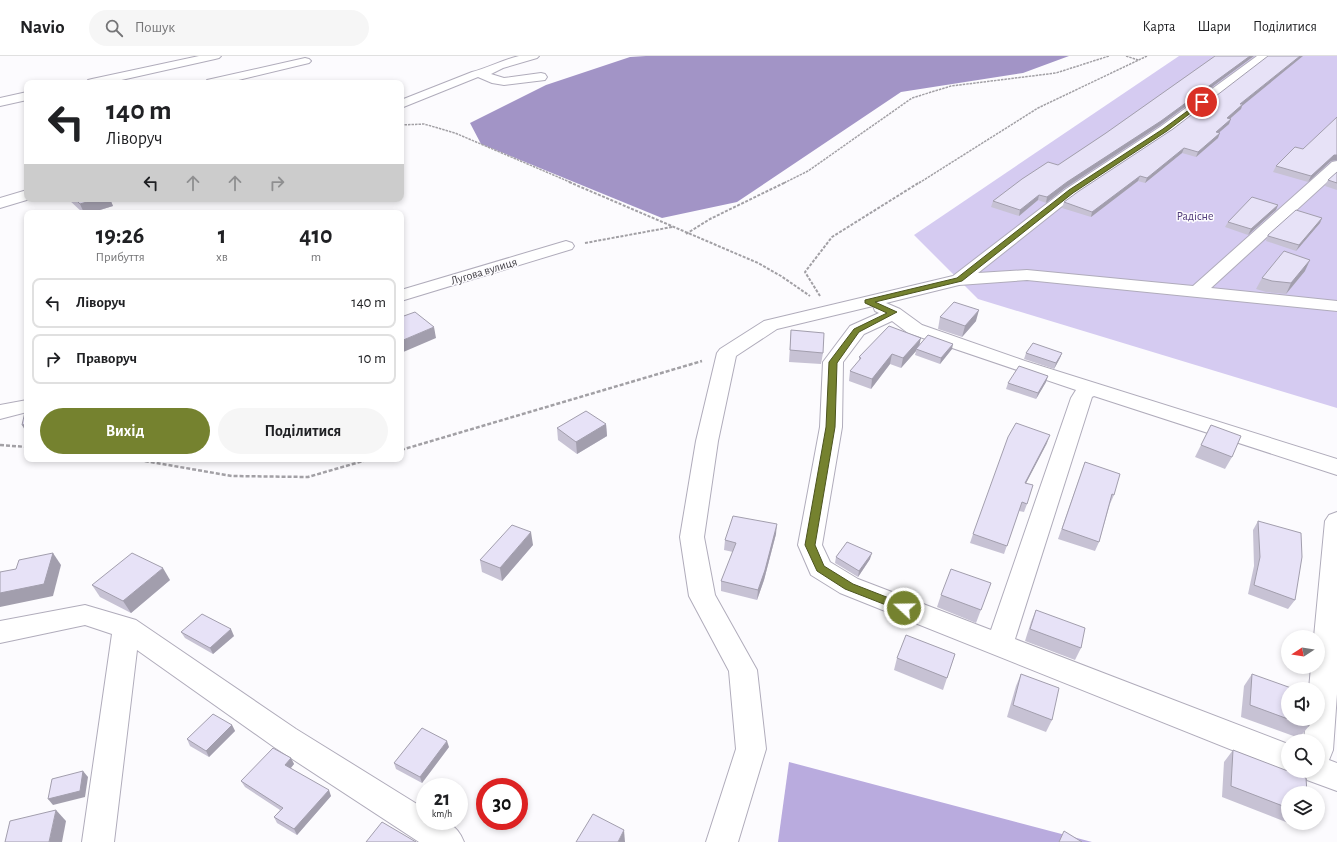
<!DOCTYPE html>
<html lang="uk">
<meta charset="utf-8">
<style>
:root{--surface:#fff;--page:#f6f6f6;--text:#202124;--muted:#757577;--line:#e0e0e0;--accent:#75822f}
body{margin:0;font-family:"Alegreya Sans",sans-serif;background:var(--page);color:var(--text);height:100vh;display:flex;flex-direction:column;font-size:15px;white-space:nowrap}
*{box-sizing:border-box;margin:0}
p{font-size:13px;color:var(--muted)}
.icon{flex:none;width:22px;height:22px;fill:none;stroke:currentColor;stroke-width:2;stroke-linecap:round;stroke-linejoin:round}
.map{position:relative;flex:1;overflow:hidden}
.sheet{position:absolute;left:24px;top:154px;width:380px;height:252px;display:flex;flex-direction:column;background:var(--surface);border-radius:8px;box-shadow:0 2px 6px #0003}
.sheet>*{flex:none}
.hud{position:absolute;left:24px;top:24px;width:380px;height:122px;border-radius:8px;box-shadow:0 2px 6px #0003;background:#fff;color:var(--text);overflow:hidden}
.needle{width:26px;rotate:258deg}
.buttons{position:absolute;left:1281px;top:574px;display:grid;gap:8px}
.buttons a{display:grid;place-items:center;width:44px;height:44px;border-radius:50%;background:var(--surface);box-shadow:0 2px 6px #0003;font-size:20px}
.speed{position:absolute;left:416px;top:722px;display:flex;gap:8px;font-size:20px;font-weight:700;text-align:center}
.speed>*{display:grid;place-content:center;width:52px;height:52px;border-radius:50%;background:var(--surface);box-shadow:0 2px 6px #0003;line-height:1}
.speed small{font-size:10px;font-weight:400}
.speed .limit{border:6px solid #d22;background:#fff;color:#111}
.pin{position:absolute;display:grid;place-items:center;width:34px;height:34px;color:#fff;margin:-17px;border:2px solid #fff;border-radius:50%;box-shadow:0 1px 4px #0007}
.me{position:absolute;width:44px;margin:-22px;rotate:291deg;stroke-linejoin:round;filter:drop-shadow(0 0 3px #0008)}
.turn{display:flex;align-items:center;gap:14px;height:84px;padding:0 16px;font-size:18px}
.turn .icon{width:52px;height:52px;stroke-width:2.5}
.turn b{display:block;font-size:28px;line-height:34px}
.lanes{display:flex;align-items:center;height:38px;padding:0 16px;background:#0003;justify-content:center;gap:20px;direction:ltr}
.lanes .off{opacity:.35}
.eta{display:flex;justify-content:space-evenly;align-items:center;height:68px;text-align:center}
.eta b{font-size:24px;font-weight:700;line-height:28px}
.action{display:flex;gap:8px;margin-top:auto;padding:8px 16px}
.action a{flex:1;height:46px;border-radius:24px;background:var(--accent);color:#fff;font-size:16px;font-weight:700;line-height:46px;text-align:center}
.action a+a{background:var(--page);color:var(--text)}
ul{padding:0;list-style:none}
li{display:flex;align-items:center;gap:12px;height:50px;margin:0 8px 6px;padding:0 8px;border:2px solid var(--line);border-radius:8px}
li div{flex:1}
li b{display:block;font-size:15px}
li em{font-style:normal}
header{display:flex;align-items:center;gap:24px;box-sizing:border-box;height:56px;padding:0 20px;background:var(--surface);border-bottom:1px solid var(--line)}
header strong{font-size:19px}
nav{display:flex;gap:22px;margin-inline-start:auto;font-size:14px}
.search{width:280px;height:36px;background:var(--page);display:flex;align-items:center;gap:10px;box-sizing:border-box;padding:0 14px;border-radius:22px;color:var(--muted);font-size:15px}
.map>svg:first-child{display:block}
</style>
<header>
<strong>Navio</strong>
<div class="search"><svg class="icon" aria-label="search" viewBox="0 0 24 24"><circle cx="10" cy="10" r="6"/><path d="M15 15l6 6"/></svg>Пошук</div>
<nav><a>Карта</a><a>Шари</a><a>Поділитися</a></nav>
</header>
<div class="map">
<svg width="1337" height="786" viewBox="0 0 1337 786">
<rect width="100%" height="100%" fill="#fcfbfe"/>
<polygon fill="#d5cbf1" points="1179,0 1337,0 1337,352 978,243 914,179"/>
<polygon fill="#b9abde" points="789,706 1092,786 778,786"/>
<polygon fill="#a294c6" points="646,0 1069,0 1023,17 901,36 737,146 662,162 481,88 470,67 546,29 630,1"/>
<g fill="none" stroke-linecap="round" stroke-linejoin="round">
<g stroke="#b0acbb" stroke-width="2">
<g id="minor">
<polygon points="199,0 221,0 219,2 215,3 108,27 86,27 88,24 92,23"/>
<path d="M 519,0 L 539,0 L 537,2 L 503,12 L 491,18 L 504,22 L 541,17 L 545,18 L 547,21 L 545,24 L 504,29 L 492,27 L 478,21 L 401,52 L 401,44 L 472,16 C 488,12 502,4 519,0 Z"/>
<path d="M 1257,0 L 1270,0 L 1170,77 L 1076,139 L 978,217 L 1027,214 L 1193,230 L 1332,106 L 1337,105 L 1337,117 L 1211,232 L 1337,245 L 1337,255 L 1027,224 L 959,229 L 886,247 L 900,253 L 922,269 L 1025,305 L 1337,403 L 1337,419 L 1094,340 L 1092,341 L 1015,583 L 1288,688 L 1288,715 L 1290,715 L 1288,716 L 1277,712 L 840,537 L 811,519 L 798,489 L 820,371 L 823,306 L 850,270 L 879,257 L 875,255 L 873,250 L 777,273 L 736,300 L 718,385 L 704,481 L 715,539 L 757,614 L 766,693 L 738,786 L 706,786 L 736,693 L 729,615 L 689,540 L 680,481 L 696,385 L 717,297 L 720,293 L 764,265 L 953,220 L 1066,133 L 1160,71 ZM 892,265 L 908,277 L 1076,334 L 1071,342 L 991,574 L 858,523 L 830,506 L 822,489 L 842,371 L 843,306 L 864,278 Z"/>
<polygon points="305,2 309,3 311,5 309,7 226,27 205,27 207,24"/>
<polygon points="27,36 27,44 0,50 0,42"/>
<polygon points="27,134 27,143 30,143 0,152 0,142"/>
<polygon points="566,185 572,187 574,190 572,193 401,245 401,234"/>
<polygon points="27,344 27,356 0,363 0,349"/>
<polygon points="1337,456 1337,638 1333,694 1329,704 1337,707 1337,735 1307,724 1303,715 1318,715 1318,685 1304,685 1306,663 1318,663 1318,633 1309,633 1311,611 1318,611 1318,581 1314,581 1325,465 1329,459"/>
<path d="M 85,549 L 136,564 L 296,673 L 425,753 L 425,765 C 445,765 456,766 464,786 L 419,786 L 274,691 L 137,594 L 114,786 L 82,786 L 112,578 L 85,569 L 0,587 L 0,565 Z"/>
</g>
</g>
<g stroke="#a2a0a5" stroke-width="1.5" stroke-dasharray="2.5 1" stroke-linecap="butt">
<polyline points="1126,0 1138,4"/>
<polyline points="401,69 424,68 455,77 572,127"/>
<polyline points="784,127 808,115 912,42 951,30 1056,17 1109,0"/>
<polyline points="919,127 1038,52 1147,0"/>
</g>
<g stroke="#a2a0a5" stroke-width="2" stroke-dasharray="3 1.5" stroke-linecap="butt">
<polyline points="569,126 758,207 781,220 810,240"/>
<polyline points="686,178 710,163 786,126"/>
<polyline points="585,187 672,171"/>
<polyline points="820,240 805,216 832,181 920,126"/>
</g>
<g stroke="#a2a0a5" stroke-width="2.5" stroke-dasharray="4 2" stroke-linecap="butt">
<polyline points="0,389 27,391"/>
<polyline points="401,394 702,305"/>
<polyline points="133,403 232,420 308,421 370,403"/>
</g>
<use href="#minor" fill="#fff" fill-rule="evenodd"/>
</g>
<g fill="#c7c2d4">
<polygon points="1215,0 1254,0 1159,70 1065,132 1046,147 1038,144 1019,160 991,151 993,145 1058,109 1106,77"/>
<polygon points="1242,50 1241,53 1230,63 1229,68 1219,76 1218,82 1196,101 1182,97 1145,127 1138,125 1091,161 1062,152 1064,146 1173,73"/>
<polygon points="1303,93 1331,105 1308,126 1273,116 1276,110"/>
<polygon points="1337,116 1337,134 1325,130 1328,124"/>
<polygon points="68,143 110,143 113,150 90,157 83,157"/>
<polygon points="1278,149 1276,154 1248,179 1225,171 1228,166"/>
<polygon points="1322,162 1320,167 1296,195 1266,185 1268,179"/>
<polygon points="1305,215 1286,238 1266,236 1256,233 1262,222"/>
<polygon points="940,261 976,265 962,281 938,273"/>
<polygon points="791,274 823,297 821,308 789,306"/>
<polygon points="920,289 952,293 940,308 915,299 916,295 901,312 890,308 871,333 849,325 850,315 859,305 859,301"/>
<polygon points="1026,297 1062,297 1060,302 1054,313 1024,303"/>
<polygon points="1048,320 1046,326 1036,343 1006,333 1008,327"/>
<polygon points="606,368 607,380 577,398 558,384 557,372"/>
<polygon points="1211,369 1232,401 1225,413 1195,401"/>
<polygon points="1047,387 1026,427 1027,448 1024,456 1019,455 1004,498 970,487 973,478"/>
<polygon points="1085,406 1114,439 1110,448 1099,486 1095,495 1058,483"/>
<polygon points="1258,465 1295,544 1288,553 1248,538 1254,510 1253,474"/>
<polygon points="776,478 764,524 757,544 721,535 721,525 733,496 724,494 725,484"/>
<polygon points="533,489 502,525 482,516 480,504"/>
<polygon points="836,501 870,503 858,521 835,507"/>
<polygon points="170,524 131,557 100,541 92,529"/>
<polygon points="991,527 976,567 937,551 941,539"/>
<polygon points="1036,554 1081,592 1075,604 1025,585 1031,566"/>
<polygon points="181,576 234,580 213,598 185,582"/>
<polygon points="955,598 943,634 894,614 897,602"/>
<polygon points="1021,618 1052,664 1046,676 1007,661 1016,630"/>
<polygon points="1252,618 1309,670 1299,682 1241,661 1244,630"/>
<polygon points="232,669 235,675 209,701 190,690 187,683"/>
<polygon points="449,691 422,727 396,713 394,707"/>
<polygon points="1233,694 1288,737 1288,767 1299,767 1296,770 1222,741 1224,706"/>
<polygon points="291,702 294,708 291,712 331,740 297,779 277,767 274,761 280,754 245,731 241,725"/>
</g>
<g fill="#a29ead">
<polygon points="1250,0 1254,0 1159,70 1065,132 1046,147 1047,141 1067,126"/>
<polygon points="1300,0 1303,0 1242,50 1241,53 1225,67 1227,62 1240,48"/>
<polygon points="1231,63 1229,68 1214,81 1216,76"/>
<polygon points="1220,77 1218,82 1196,101 1198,96"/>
<polygon points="1184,92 1182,97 1145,127 1147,122"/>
<polygon points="1334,99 1337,99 1337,104 1331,105 1308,126 1311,120"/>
<polygon points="1140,120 1138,125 1091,161 1092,156"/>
<polygon points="1039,139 1038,144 1019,160 1020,154"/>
<polygon points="97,143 110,143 113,150 90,157 84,157 80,148"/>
<polygon points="1278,149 1276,154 1248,179 1251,173"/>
<polygon points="1322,162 1320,167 1296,195 1299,189"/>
<polygon points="1310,204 1305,215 1286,238 1291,227"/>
<polygon points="979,254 976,265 962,281 965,270"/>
<polygon points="434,271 436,282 401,297 401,285"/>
<polygon points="921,282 919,291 916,293 916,295 901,312 903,302"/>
<polygon points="953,288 952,293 940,308 941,302"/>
<polygon points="1062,297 1060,302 1054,313 1056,307"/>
<polygon points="892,298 890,308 871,333 872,323"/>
<polygon points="1048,320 1046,326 1036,343 1038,337"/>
<polygon points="27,368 27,378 22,369"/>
<polygon points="606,368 607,380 577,398 576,386"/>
<polygon points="1050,379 1047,387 1022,435 1025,427"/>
<polygon points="777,468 776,478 764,524 757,544 758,534"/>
<polygon points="531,476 533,489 502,525 500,512"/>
<polygon points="53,497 61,509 53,540 0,551 0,537"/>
<polygon points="872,497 870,503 858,521 859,515"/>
<polygon points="163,512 170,524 131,557 123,545"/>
<polygon points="231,573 234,580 213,598 210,592"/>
<polygon points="232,669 235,675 209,701 206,695"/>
<polygon points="447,685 449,691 422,727 420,721"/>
<polygon points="291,702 294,708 288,715 285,709"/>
<polygon points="83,715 88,721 85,741 53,749 48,743"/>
<polygon points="329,734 331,740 297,779 294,773"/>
<polygon points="56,754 66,765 62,786 49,786"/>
<polygon points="624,774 625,786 618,786"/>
</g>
<g fill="#e7e2f7" stroke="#a29ead">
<polygon points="1215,0 1250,0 1161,65 1067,126 1047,141 1039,139 1020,154 993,145 1022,123 1048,106 1058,109 1106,77"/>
<polygon points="1268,0 1300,0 1240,48 1243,48 1227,62 1231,63 1216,76 1220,77 1198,96 1184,92 1147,122 1140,120 1092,156 1064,146 1079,135 1173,73"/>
<polygon points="1337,61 1337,99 1334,99 1311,120 1276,110 1295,91 1303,93"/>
<polygon points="1337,116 1337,127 1328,124"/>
<polygon points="1252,141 1278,149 1251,173 1228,166"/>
<polygon points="75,143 97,143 80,148"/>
<polygon points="1296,154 1322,162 1299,189 1268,180 1268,179"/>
<polygon points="1284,195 1310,204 1291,227 1272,225 1262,222"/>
<polygon points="954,246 979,254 965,270 940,261"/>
<polygon points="415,256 434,271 401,285 401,261"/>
<polygon points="889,270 921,282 903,302 892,298 872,323 850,315 861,302 859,301"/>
<polygon points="791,274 824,277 823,297 790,294"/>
<polygon points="928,279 953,288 941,302 916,293"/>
<polygon points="1033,287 1062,297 1056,307 1026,297"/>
<polygon points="1019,310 1048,320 1038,337 1008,327"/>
<polygon points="27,347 27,368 22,369"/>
<polygon points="586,355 606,368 576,386 557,372"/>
<polygon points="1016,367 1050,379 1025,427 1033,429 1027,448 1022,446 1007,490 973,478 1008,381"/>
<polygon points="1211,369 1241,380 1232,401 1201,389"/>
<polygon points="1085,406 1120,418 1114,439 1112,438 1099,486 1062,473"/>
<polygon points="733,460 777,468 765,514 758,534 721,525 736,487 725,484"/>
<polygon points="1258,465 1301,477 1302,501 1295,544 1254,529 1260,501"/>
<polygon points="512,469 531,476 500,512 480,504"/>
<polygon points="847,486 872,497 859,515 836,501"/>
<polygon points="53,497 44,528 0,537 0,516 16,513 19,504"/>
<polygon points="132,497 163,512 123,545 92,529"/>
<polygon points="951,513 991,527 981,554 941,539"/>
<polygon points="1036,554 1085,572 1081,592 1030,573"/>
<polygon points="202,558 231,573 210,592 181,576"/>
<polygon points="906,579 955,598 947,622 897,602"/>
<polygon points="1021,618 1059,632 1052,664 1013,649"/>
<polygon points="1252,618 1294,633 1288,633 1288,663 1250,649"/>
<polygon points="213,658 232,669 206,695 187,683"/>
<polygon points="1289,663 1309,663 1309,670"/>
<polygon points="422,672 447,685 420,721 394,707"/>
<polygon points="273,692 291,702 285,709 329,734 294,773 274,761 283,752 241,725"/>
<polygon points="1233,694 1306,722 1307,737 1288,737 1288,752 1231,730"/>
<polygon points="83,715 80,735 48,743 52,723"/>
<polygon points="56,754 49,786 5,786 10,765"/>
<polygon points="593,758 624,774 618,786 576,786"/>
<polygon points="382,766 416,786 366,786"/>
<polygon points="1064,775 1082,786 1059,786"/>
</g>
<polygon fill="#75822f" stroke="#4c541f" points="1201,45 1205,46 1167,75 1073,137 962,225 875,246 897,256 859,276 837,307 835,371 815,489 824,510 853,528 907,549 909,552 907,555 904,556 845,533 817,515 805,489 826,371 829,306 854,273 887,257 865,247 865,244 957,222 1069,134 1163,73"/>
<g text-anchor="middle" stroke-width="3" stroke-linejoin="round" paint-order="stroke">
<g font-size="12" fill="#513b7a" stroke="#fcfbfe">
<text x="1195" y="164">Радісне</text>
</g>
<g font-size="12" fill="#3d3b41" stroke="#fcfbfe">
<text transform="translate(484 215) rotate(-17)" y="4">Лугова вулиця</text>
</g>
</g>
</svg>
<div class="buttons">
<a><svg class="needle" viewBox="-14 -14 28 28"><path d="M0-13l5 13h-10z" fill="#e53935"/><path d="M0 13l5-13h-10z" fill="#757577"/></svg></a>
<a><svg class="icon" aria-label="sound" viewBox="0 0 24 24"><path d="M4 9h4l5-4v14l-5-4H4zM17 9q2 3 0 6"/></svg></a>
<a><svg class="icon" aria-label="search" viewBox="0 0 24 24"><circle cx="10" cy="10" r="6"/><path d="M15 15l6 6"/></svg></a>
<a><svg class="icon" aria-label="layers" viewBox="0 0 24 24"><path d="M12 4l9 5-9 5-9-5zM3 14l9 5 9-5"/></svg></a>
</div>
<div class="speed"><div>21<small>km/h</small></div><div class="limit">30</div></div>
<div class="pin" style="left:1202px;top:46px;background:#d93025"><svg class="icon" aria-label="arrive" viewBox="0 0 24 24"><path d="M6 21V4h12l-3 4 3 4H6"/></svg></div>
<svg class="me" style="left:904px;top:552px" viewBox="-20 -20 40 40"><circle r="17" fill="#75822f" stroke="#fff" stroke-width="3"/><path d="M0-11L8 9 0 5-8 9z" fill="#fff"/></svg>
<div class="hud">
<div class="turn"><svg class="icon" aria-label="left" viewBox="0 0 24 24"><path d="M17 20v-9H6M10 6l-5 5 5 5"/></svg><div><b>140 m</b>Ліворуч</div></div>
<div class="lanes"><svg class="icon" aria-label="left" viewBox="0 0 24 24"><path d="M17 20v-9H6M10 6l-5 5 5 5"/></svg><svg class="icon off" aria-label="ahead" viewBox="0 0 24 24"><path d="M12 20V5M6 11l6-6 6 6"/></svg><svg class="icon off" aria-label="ahead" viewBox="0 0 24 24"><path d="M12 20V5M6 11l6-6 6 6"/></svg><svg class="icon off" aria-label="right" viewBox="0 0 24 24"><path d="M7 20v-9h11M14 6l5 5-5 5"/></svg></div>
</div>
<section class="sheet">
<div class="eta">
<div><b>19:26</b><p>Прибуття</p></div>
<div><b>1</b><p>хв</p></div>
<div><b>410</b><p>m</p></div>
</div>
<ul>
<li><svg class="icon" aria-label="left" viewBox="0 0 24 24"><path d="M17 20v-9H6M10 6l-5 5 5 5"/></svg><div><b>Ліворуч</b></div><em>140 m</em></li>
<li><svg class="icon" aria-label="right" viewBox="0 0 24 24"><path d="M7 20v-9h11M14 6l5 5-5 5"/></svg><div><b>Праворуч</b></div><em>10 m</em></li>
</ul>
<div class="action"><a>Вихід</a><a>Поділитися</a></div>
</section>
</div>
